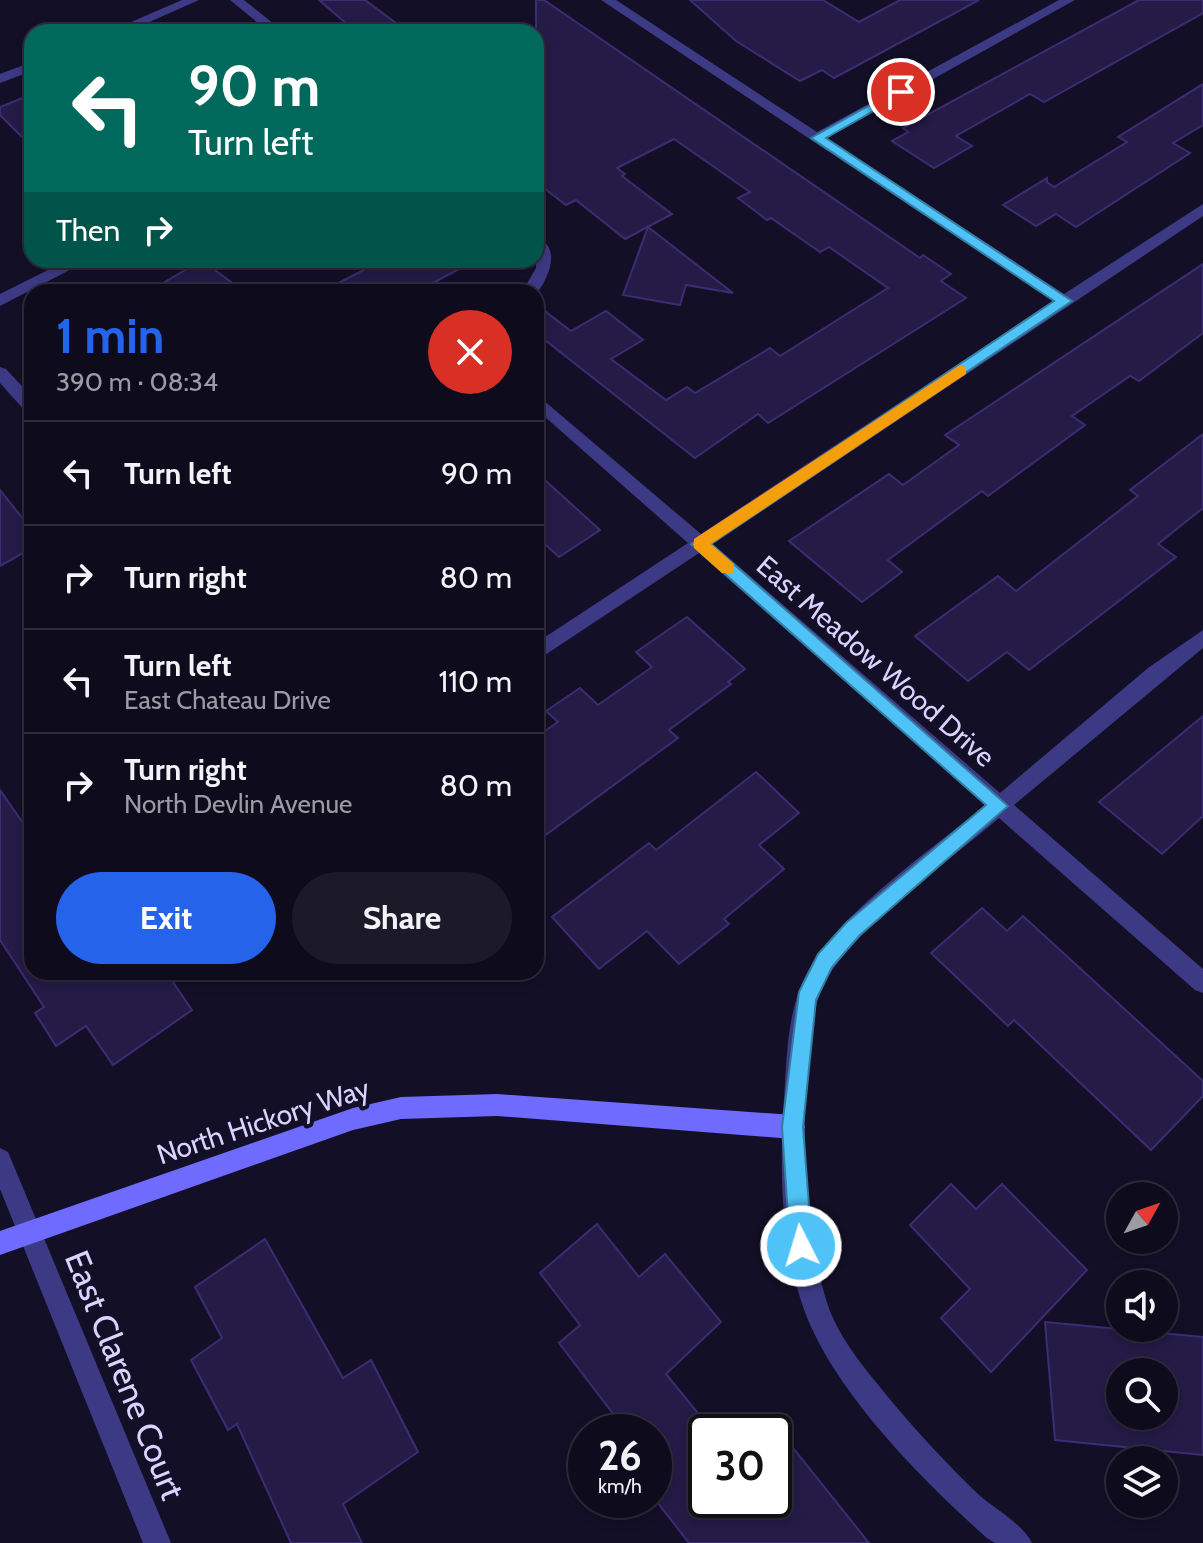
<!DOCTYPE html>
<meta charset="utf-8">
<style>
:root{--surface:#0e0b1c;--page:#1c1929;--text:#f1f3f6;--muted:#9b9ba3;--line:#2e2b3b;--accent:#2563eb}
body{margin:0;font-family:Cabin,sans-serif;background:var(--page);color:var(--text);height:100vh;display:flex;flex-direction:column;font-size:30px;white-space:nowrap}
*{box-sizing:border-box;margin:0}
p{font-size:26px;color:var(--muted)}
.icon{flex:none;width:44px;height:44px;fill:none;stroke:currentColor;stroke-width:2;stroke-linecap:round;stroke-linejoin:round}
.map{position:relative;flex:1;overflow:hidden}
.details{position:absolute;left:24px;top:284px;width:520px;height:696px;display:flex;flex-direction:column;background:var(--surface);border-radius:24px;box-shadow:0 4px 12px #0003,0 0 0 2px var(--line)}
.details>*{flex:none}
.guide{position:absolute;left:24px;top:24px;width:520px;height:244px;border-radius:24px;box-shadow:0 4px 12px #0003,0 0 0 2px var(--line);background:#00695c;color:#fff;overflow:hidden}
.needle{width:52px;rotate:50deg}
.controls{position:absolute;left:1106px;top:1182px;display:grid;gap:16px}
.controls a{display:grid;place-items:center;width:72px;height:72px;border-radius:50%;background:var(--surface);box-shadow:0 4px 12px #0003,0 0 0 2px var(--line);font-size:40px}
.speed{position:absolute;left:568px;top:1414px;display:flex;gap:16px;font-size:40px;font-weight:700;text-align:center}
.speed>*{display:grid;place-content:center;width:104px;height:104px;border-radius:50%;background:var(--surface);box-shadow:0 4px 12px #0003,0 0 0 2px var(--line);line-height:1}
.speed small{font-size:20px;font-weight:400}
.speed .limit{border:4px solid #111;border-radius:12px;background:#fff;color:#111}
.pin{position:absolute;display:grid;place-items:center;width:68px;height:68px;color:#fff;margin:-34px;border:4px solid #fff;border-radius:50%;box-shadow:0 2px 8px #0007}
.me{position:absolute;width:88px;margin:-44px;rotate:355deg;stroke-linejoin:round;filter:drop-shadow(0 0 6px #0008)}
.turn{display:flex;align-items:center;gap:28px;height:168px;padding:0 32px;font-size:36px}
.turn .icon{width:104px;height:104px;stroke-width:2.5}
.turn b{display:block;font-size:56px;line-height:68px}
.then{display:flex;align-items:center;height:76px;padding:0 32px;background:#0003;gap:16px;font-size:30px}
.round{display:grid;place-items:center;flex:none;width:84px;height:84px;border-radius:42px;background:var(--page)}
.overview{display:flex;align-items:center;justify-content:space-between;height:136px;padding:0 32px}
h1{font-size:48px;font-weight:700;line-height:60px;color:var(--accent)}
.cta{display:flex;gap:16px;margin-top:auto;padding:16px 32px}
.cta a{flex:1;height:92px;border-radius:48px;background:var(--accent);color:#fff;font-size:32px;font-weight:700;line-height:92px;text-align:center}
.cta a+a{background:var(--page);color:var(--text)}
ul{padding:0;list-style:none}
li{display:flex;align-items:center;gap:24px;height:104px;padding:0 32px;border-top:2px solid var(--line)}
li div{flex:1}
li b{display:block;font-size:30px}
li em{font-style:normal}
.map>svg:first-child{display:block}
</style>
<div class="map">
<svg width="1203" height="1543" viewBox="0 0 1203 1543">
<rect width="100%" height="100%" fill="#130f26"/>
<g fill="#241b47" stroke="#3b2d73" stroke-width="2" fill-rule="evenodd">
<polygon points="319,0 365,0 408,32 356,32"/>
<polygon points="536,0 544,0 920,258 923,255 951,274 941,281 966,298 768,423 758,414 695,458 536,333 536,325 546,312 571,331 606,311 643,340 611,359 666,400 687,387 695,393 770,348 780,356 888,288 829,247 820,252 771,218 767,220 738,198 750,192 674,139 617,168 625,174 622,176 672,214 625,239 576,200 566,205 536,182"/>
<polygon points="690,0 823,0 859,22 900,0 979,0 834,78 822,70 800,81 736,41"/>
<polygon points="1139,0 1203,0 1203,13 1044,102 1030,94 956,136 972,146 934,168 892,141 908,132 903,128"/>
<polygon points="1203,84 1203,125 1173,143 1190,153 1076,227 1056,214 1036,226 1003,205 1047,178 1047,182 1054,187 1127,142 1118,137"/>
<polygon points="32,94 32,147 0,115 0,107"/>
<polygon points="648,227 733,293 686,285 680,305 623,295"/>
<polygon points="202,260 244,292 148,292"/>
<polygon points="383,260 476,260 416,292 321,292"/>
<polygon points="1203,264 1203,333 1139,381 1130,376 1072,416 1085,425 988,496 982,491 888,560 902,572 862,602 789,541 889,474 903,485 959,445 945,435"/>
<polygon points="1203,434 1203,508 1158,544 1176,557 1029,670 1007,652 968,681 915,636 998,576 1016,591 1138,496 1130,490"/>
<polygon points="536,472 600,530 559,557 536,536"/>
<polygon points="0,490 32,530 32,548 0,566"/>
<polygon points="687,617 745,669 728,682 731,684 669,730 678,738 536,842 536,737 558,722 546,711 580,688 598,705 652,667 636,652"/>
<polygon points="1203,716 1203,816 1162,854 1099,802"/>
<polygon points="756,772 799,813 759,845 784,869 724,919 729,924 679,964 647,931 599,969 552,917 649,843 656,850"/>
<polygon points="0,790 32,836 32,972 166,972 192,1010 113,1065 86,1026 56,1046 35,1013 44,1007 0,940"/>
<polygon points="982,908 1007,931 1023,916 1203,1081 1203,1096 1151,1150 1014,1020 1008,1026 931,953"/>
<polygon points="951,1184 976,1209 1002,1184 1087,1270 991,1372 941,1318 970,1289 910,1225"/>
<polygon points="597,1224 639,1277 665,1254 721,1322 666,1374 706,1423 706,1500 774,1500 774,1424 869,1543 689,1543 654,1498 654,1432 627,1432 559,1343 580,1325 540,1273"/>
<polygon points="265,1239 343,1378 371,1360 418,1452 343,1504 362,1543 291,1543 237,1424 228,1430 191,1360 222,1338 195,1287"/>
<path d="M 1045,1322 L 1203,1337 L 1203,1455 L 1055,1440 ZM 1120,1372 L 1164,1372 L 1164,1416 L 1120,1416 Z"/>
</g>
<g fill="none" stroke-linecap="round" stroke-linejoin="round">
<g fill="#3d3a85" fill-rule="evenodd">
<polygon points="182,0 199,0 127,32 108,32"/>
<polygon points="230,0 244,0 284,32 269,32"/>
<path d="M 601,0 L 616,0 L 817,132 L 1059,0 L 1075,0 L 827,138 L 1064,294 L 1203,204 L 1203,216 L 713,544 L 1000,793 L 1148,668 L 1203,630 L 1203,648 L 1014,805 L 1203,969 L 1203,993 L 1195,990 L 999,818 C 947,863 863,921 827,978 C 791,1038 803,1254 833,1318 C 846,1347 868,1372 888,1397 C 916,1431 947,1464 979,1495 C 995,1509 1023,1524 1032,1543 L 995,1543 L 987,1538 C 927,1485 847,1404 813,1331 C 780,1260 779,1175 784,1099 C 787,1053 787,1004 812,964 C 848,907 932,849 985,805 L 699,553 L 536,661 L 536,643 L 688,543 L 536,409 L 536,394 L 701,534 L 1053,301 Z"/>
<polygon points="32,62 32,71 0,83 0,74"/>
<path d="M 536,237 C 563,248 548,278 536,295 L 536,292 L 522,292 L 536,268 Z"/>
<polygon points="68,260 89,260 0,306 0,294"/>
<polygon points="0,367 6,369 32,397 32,414 26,412 0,383"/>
<polygon points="0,1148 8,1152 171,1543 143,1543 0,1189"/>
</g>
<polygon fill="#6f6bff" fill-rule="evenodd" points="497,1094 793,1115 801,1119 805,1127 801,1135 793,1139 497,1116 401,1119 353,1130 0,1255 0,1231 353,1108 401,1097"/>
</g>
<polygon fill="#4fc3f7" stroke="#337fa1" stroke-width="2" points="897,90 907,92 826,138 1072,301 711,544 1008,806 859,936 832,967 816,1000 803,1127 812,1246 809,1254 801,1257 793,1254 790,1246 782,1127 799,992 818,954 846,923 986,805 691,544 1054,301 811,138"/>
<polygon fill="#f59e0b" points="960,365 966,367 966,374 711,544 734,564 734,573 722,573 694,548 694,539"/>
<g text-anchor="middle" stroke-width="8" stroke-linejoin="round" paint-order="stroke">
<g font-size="28" fill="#d9d4ff" stroke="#130f26">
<text transform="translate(876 661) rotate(41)" y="10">East Meadow Wood Drive</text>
<text transform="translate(263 1121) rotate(-18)" y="10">North Hickory Way</text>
</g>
<g font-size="34" fill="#d9d4ff" stroke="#130f26">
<text transform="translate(125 1375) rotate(68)" y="12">East Clarene Court</text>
</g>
</g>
</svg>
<div class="controls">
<a><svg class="needle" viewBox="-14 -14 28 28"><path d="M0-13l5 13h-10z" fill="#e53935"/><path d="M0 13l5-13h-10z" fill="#9b9ba3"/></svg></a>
<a><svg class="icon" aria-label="sound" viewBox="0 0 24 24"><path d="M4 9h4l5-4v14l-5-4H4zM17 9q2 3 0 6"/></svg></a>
<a><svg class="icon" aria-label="search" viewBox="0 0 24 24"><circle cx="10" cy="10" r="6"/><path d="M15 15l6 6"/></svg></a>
<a><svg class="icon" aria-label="layers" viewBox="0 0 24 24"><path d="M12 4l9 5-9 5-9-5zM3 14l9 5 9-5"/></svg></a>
</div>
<div class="speed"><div>26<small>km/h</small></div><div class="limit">30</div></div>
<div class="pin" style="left:901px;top:92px;background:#d93025"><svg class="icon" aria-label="arrive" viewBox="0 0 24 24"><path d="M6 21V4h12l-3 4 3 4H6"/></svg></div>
<svg class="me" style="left:801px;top:1246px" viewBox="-20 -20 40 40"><circle r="17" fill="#4fc3f7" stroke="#fff" stroke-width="3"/><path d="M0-11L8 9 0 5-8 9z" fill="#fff"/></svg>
<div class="guide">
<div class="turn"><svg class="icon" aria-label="left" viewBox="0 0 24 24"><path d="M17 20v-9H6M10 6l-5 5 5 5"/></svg><div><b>90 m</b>Turn left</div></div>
<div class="then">Then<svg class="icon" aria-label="right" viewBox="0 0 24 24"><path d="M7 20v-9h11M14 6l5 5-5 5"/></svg></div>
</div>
<section class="details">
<div class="overview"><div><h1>1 min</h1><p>390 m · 08:34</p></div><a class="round" style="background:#d93025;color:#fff"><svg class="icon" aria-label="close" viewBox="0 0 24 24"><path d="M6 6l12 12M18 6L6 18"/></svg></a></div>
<ul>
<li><svg class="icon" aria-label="left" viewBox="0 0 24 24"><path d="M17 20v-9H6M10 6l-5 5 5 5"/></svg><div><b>Turn left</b></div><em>90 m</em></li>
<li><svg class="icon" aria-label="right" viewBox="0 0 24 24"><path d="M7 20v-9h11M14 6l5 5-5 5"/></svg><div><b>Turn right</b></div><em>80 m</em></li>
<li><svg class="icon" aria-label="left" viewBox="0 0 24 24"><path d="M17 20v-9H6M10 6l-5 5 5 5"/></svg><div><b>Turn left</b><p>East Chateau Drive</p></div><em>110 m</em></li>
<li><svg class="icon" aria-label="right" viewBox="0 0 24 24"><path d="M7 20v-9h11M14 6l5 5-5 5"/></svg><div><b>Turn right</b><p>North Devlin Avenue</p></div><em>80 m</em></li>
</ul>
<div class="cta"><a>Exit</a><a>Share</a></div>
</section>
</div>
